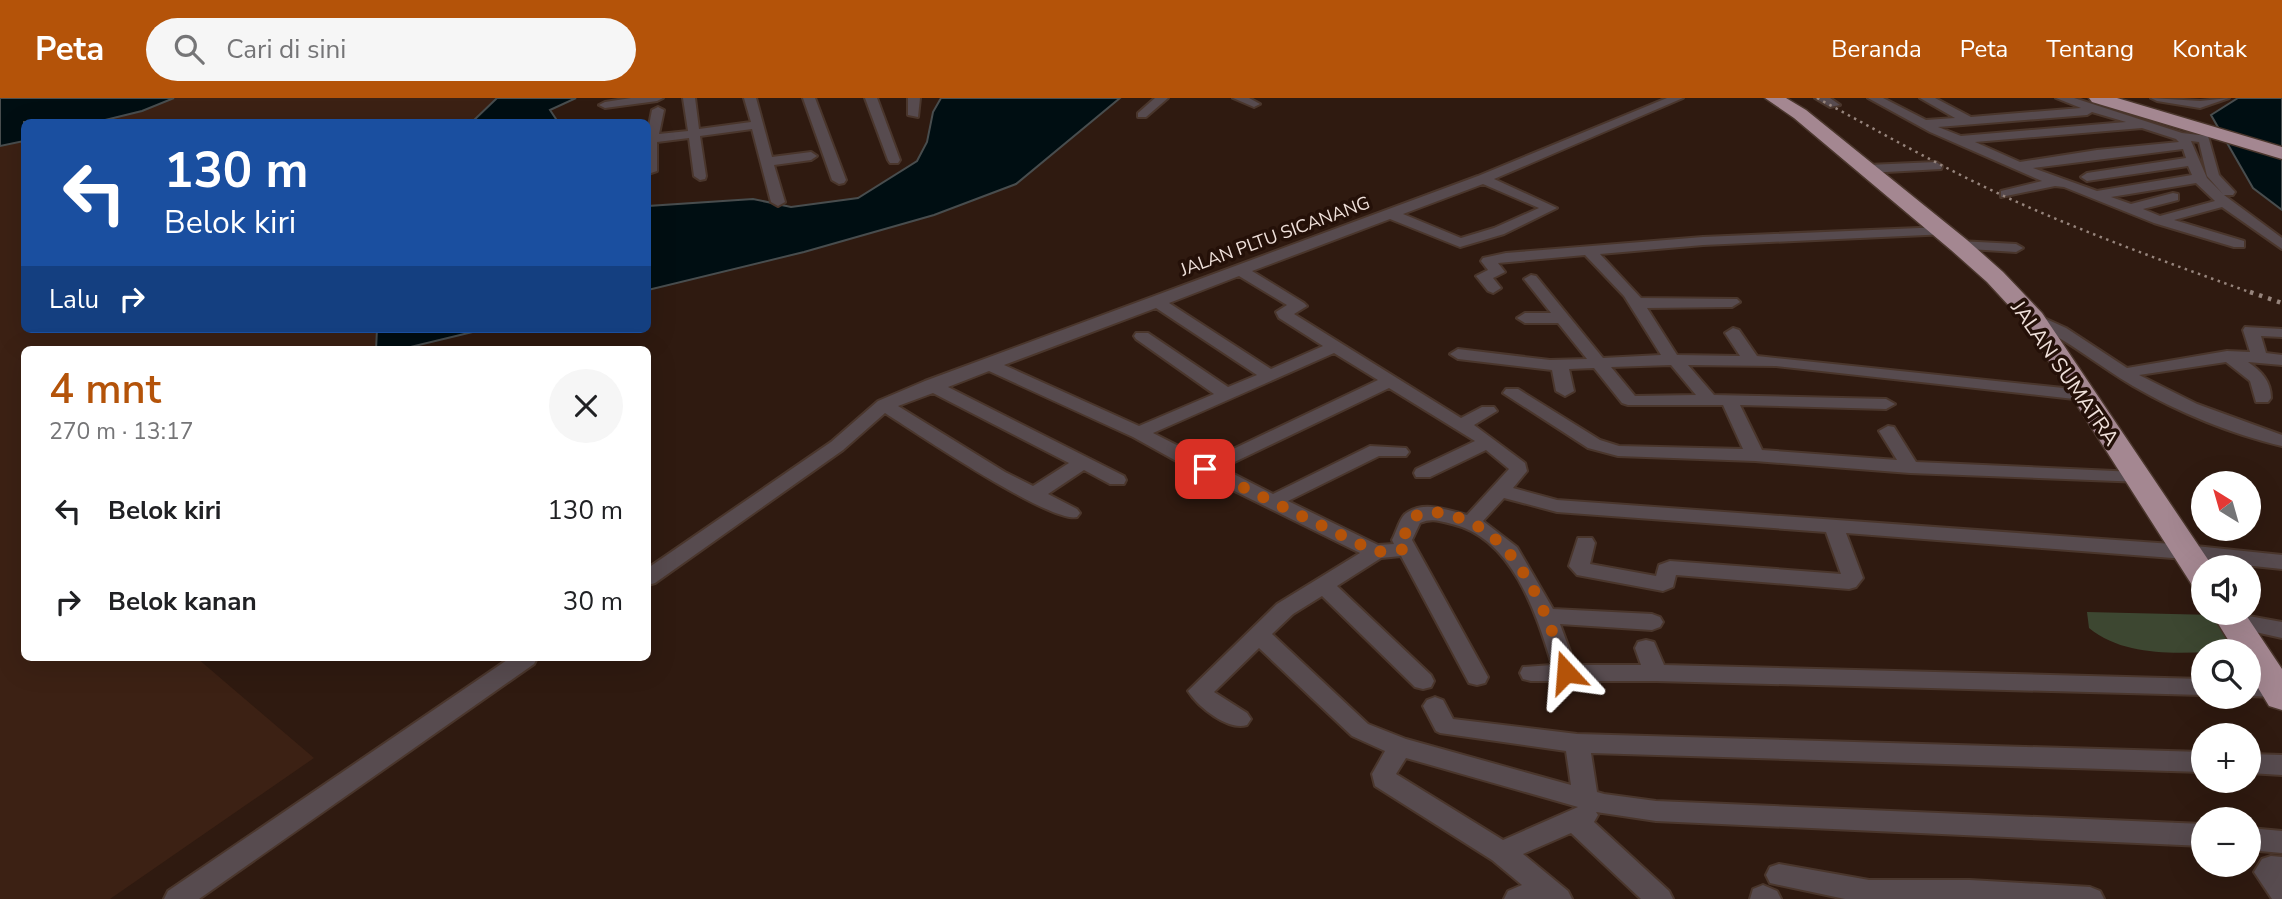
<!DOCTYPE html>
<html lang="id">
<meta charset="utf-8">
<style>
:root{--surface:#fff;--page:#f6f6f6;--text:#202124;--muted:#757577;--accent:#b45309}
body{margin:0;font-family:"Nunito Sans",sans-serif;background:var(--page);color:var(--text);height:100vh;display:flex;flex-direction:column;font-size:26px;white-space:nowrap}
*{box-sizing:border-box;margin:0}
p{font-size:23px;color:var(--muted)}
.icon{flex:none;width:38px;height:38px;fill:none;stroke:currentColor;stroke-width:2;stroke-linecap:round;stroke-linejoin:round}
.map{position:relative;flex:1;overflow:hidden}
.details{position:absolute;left:21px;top:248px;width:630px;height:315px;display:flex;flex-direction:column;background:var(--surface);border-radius:10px;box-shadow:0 7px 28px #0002}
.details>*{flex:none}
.top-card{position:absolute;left:21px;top:21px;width:630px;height:214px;border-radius:10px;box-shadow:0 7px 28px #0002;background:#1a4fa0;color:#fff;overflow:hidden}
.needle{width:46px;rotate:323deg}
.fabs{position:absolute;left:2191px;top:373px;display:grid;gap:14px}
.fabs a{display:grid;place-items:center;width:70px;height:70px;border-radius:50%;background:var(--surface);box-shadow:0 7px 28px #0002;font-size:35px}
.pin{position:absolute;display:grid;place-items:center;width:60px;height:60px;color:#fff;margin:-30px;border-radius:14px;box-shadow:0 4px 10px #0006}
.me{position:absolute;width:77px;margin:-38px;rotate:341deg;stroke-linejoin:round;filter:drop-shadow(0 0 5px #0008)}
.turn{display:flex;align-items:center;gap:24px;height:147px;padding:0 28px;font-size:32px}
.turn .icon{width:91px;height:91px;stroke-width:2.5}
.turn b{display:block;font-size:49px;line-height:60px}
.then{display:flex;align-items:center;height:66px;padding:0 28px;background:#0003;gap:14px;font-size:26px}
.round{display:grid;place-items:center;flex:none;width:74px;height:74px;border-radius:37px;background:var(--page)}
.head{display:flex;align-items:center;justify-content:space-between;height:119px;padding:0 28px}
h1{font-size:42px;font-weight:600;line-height:52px;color:var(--accent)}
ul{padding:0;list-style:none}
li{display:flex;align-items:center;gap:21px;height:91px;padding:0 28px}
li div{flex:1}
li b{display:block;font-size:26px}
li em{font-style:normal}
header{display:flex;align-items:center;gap:42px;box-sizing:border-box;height:98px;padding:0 35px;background:var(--accent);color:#fff}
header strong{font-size:33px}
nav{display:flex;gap:38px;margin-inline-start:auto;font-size:24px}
.search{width:490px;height:63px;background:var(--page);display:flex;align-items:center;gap:18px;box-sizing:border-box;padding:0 24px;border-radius:38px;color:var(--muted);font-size:26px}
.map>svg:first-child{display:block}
</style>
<header>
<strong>Peta</strong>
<div class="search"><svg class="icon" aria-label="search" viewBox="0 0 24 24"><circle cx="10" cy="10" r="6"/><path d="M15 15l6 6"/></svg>Cari di sini</div>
<nav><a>Beranda</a><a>Peta</a><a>Tentang</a><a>Kontak</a></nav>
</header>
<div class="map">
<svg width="2282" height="801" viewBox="0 0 2282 801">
<rect width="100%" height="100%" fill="#2f1a10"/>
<g fill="#3c2114">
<polygon points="154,0 523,0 503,24 57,24"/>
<polygon points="24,30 24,231 399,231 380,252 24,252 24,560 197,560 314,660 110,801 0,801 0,35"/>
</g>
<path fill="#3d4731" d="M 2087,514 L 2215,517 L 2242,553 C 2193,553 2131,564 2089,530 Z"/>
<g fill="#000e12" stroke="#484d4e" stroke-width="2">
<polygon points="0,0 174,0 142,13 97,24 24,24 24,43 0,48"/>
<polygon points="497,0 576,0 550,12 558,24 472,24"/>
<polygon points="941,0 1120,0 1016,86 934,117 804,154 648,192 648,108 753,101 791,109 858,100 917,63 927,44 933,14"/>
<polygon points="2238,0 2282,0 2282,112 2253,90 2211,17"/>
<polygon points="377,231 485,231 398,252 376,252"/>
</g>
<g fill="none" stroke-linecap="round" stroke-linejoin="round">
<g stroke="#4a362c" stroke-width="4">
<g id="minor">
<polygon points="631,0 663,0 657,3 605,10 599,7 605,4"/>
<polygon points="683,0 695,0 699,31 751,24 744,0 756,0 772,59 811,54 817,58 811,62 774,67 785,104 778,108 771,104 752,31 700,38 706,78 705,81 700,82 694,78 689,40 657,44 657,73 648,76 648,33 652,12 658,9 664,12 659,36 688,33"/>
<polygon points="803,0 815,0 846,82 844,85 839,86 832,82"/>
<polygon points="865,0 877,0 900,62 898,65 890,65 888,62"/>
<polygon points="908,0 920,0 918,19 908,17"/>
<polygon points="1155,0 1168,0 1146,19 1138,19 1138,15"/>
<polygon points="1233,0 1249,0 1260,6 1254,9"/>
<path d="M 1667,0 L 1683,0 L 1494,81 L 1557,110 L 1504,136 L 1460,149 L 1390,121 L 1252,173 L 1304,205 L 1307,208 L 1294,216 L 1461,320 L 1482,309 L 1494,309 L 1497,313 L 1474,327 L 1525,365 L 1527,373 L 1513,390 L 1557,402 L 2186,447 L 2282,457 L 2282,471 L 2186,461 L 1846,435 L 1863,480 L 1856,489 L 1849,491 L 1676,477 L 1673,489 L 1663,493 L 1577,477 L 1569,468 L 1578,440 L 1592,440 L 1595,445 L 1590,466 L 1656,478 L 1659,467 L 1670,463 L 1841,476 L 1826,434 L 1557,414 L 1504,400 L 1483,423 L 1517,449 L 1553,511 L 1652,516 L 1660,519 L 1663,524 L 1660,529 L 1652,532 L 1560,526 L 1575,567 L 1641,567 L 1635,550 L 1638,544 L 1646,542 L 1654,544 L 1664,567 L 2203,581 L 2203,597 L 1656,583 L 1531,583 L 1523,581 L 1520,575 L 1523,569 L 1552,567 C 1536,514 1512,440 1452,426 C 1439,423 1432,420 1420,425 L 1412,442 L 1488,579 L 1485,585 L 1477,587 L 1469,585 L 1401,458 L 1381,460 L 1337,488 L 1431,577 L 1434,583 L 1431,589 L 1423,591 L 1415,589 L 1322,498 L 1293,516 L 1272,536 L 1368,626 L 1406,641 L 1571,687 L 1566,653 L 1440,635 L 1436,633 L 1423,608 L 1427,602 L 1435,599 L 1443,602 L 1453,621 L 1577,636 L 2203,654 L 2203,674 L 1591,655 L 1597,694 L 1604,696 L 1656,703 L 2203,726 L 2203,748 L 1656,723 L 1596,714 L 1598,717 L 1594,724 L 1669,793 L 1673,801 L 1641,801 L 1571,735 L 1523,756 L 1568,793 L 1572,801 L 1504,801 L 1508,793 L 1522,787 L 1492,762 L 1375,688 L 1372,676 L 1385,653 L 1352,638 L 1259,550 L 1214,594 L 1247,615 L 1251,621 L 1247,627 C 1228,633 1198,609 1188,593 L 1277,506 L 1360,455 L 1198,375 L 1133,339 L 989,273 L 948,289 L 1124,378 L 1126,382 L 1124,386 L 1110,386 L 1084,372 L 1048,396 L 1077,411 L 1080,415 L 1077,419 C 1051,426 915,334 885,315 L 843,352 L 655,485 L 648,487 L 648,470 L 831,344 L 878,303 L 925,283 L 1478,78 ZM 1483,86 L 1539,110 L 1494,130 L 1461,140 L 1403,116 ZM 1239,178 L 1287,207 L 1276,214 L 1279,220 L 1323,248 L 1271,271 L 1169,205 ZM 1156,210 L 1257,277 L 1228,289 L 1148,235 L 1136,235 L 1134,238 L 1136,241 L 1214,296 L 1139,328 L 1004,267 ZM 1334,255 L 1378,282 L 1208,363 L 1153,335 ZM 1389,290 L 1475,343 L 1416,371 L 1414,375 L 1416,379 L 1430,379 L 1486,352 L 1509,371 L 1467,417 C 1447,412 1423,402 1405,416 C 1399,422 1396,435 1392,442 L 1394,446 L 1378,447 L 1288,403 L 1379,358 L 1406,358 L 1409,354 L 1406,350 L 1370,348 L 1273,396 L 1222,370 ZM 933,295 L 1069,365 L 1033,388 L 1005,374 L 898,308 ZM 1406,660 L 1578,709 L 1503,742 L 1396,676 Z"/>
<polygon points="1815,0 1830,0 1840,7 1830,9"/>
<path d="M 1868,0 L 1883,0 L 1926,22 L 1955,20 L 1920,0 L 1935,0 L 1971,19 L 2081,10 L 2056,0 L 2074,0 L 2182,35 L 2208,38 L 2219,77 L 2235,94 L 2233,97 L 2224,97 L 2282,140 L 2282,151 L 2222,109 L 2174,122 L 2244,143 L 2244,149 L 2234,149 L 2154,125 L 2064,89 L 2055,88 L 2001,99 L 2001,93 L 2042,83 L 1930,34 ZM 2092,14 L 2126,24 L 1961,38 L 1938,29 L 2087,17 ZM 2142,30 L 2176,41 L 2179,44 L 2097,52 L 2020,64 L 1975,44 ZM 2191,43 L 2199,44 L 2207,78 L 2223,96 L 2207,80 ZM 2183,51 L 2186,60 L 2087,75 L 2081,79 L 2087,83 L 2188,68 L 2192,77 L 2097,93 L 2033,70 ZM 2196,85 L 2215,103 L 2160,118 L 2143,111 L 2178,102 L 2178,96 L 2173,95 L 2131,106 L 2111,99 Z"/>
<polygon points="2151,0 2200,3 2229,0 2200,10 2157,3"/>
<polygon points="1936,64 1942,68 1941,71 1868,75 1862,71 1868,67"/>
<path d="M 1943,129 L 1950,133 L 1948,136 L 1703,147 L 1600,156 L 1641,200 L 1737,201 L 1740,204 L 1732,209 L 1647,210 L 1677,257 L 1740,258 L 1725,235 L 1733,230 L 1739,232 L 1757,258 L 2083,292 L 2092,297 L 2083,302 L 1776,268 L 1688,267 L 1714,297 L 1886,301 L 1895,306 L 1886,311 L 1740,307 L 1762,352 L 1897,362 L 1879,333 L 1888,328 L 1894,329 L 1916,364 L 2136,374 L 2143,376 L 2145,380 L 2143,384 L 1910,375 L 1755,363 L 1618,358 L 1588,350 L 1503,295 L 1506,291 L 1518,291 L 1600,342 L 1619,348 L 1743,351 L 1723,307 L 1628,307 L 1622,305 L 1594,270 L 1569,271 L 1574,293 L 1565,298 L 1556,293 L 1552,272 L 1458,261 L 1450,256 L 1458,251 L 1550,262 L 1587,261 L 1558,225 L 1525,225 L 1517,220 L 1525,215 L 1551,215 L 1524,181 L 1531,177 L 1536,178 L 1603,260 L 1661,257 L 1624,198 L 1585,157 L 1498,165 L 1505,174 L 1493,180 L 1501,190 L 1493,195 L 1488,193 L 1476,178 L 1488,172 L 1481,163 L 1483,160 L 1506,155 L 1703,139 ZM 1671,267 L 1696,297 L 1635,298 L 1611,269 Z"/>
<polygon points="1959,143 2016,146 2023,150 2016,154 1954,150 1952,147"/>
<path d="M 2033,215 L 2066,230 L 2127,270 L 2227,253 L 2250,254 L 2243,232 L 2245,229 L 2282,231 L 2282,239 L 2261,238 L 2266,255 L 2282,257 L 2282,267 L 2248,264 C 2261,273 2271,283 2271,300 L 2268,304 L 2256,304 L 2250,283 L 2226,264 L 2139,277 L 2197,306 L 2282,337 L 2282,348 C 2231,336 2178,314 2133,288 C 2097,267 2066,240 2027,223 L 2025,220 L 2027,217 Z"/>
<polygon points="2232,515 2282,524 2282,540 2224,527 2221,522 2224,517"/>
<polygon points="510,560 537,560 534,566 199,801 164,801 168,793"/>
<polygon points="2249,583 2282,585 2282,599 2246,598 2249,598"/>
<polygon points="2249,656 2282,657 2282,677 2249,675"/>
<polygon points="2249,730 2282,733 2282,755 2249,752"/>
<polygon points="2271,758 2282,759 2282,801 2272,801 2254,774 2262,761"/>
<polygon points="1779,766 1869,782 1970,782 2090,789 2100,793 2104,801 1845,801 1770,785 1766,777 1770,769"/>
<polygon points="1763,787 1777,793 1781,801 1750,801 1753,791"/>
</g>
</g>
<g stroke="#4a362c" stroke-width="3">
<g id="highway">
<polygon points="1765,0 1786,0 1806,12 1967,142 2003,174 2042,215 2213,469 2203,469 2203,490 2192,487 2024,224 1987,184 1951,152 1794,20"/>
<polygon points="2089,0 2117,0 2282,49 2282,61 2092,4"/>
<polygon points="2211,514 2244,514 2282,571 2282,612 2269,608 2249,575 2249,553 2235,553"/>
</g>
</g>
<use href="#minor" fill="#574b4f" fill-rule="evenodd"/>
<use href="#highway" fill="#a48791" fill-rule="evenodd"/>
<path stroke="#96847c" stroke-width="2.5" stroke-dasharray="2.5 4.5" stroke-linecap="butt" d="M 1817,0 C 1880,34 1941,69 2006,99 C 2087,136 2171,166 2255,196"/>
<polyline stroke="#96847c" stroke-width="4.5" stroke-dasharray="3.5 6" stroke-linecap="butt" points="2250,194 2282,205"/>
</g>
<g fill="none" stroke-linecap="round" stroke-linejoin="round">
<path stroke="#b45309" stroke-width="12" stroke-dasharray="0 21.6" d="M 1205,371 L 1376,454 L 1406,451 L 1402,442 L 1412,421 L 1419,416 C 1432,412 1443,415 1456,419 C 1519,437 1548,517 1566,574"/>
</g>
<g text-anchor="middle" stroke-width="7" stroke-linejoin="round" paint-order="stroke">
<g font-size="18" fill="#efe0da" stroke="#241008">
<text transform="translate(1275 138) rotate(-20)" y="6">JALAN PLTU SICANANG</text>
</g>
<g font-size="21" fill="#efe0da" stroke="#241008">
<text transform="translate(2065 275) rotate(55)" y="7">JALAN SUMATRA</text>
</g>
</g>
</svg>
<div class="fabs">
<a><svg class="needle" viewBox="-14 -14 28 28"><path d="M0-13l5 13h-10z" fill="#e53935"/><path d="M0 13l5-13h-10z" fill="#757577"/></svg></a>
<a><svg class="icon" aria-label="sound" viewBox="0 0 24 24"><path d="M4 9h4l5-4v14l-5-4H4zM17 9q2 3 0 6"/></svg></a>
<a><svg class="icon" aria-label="search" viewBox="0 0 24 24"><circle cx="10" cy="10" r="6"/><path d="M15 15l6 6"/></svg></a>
<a>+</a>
<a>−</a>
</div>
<div class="pin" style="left:1205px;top:371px;background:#d93025"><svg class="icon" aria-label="arrive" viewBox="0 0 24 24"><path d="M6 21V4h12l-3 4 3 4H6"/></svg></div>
<svg class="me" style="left:1566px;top:574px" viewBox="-20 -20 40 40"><path d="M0-17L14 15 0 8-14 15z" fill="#b45309" stroke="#fff" stroke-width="4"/></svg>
<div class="top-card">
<div class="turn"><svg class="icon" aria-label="left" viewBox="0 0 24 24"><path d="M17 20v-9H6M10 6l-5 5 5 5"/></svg><div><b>130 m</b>Belok kiri</div></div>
<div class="then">Lalu<svg class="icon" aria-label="right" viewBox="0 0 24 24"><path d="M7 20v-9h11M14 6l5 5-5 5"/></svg></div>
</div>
<section class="details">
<div class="head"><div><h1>4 mnt</h1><p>270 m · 13:17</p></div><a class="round"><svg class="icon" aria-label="close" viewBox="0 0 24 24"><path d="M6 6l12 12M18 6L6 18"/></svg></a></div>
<ul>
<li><svg class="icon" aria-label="left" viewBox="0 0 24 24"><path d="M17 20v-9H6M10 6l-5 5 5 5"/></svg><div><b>Belok kiri</b></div><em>130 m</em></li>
<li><svg class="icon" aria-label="right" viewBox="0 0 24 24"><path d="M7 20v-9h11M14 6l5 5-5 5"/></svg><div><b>Belok kanan</b></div><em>30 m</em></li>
</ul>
</section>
</div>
